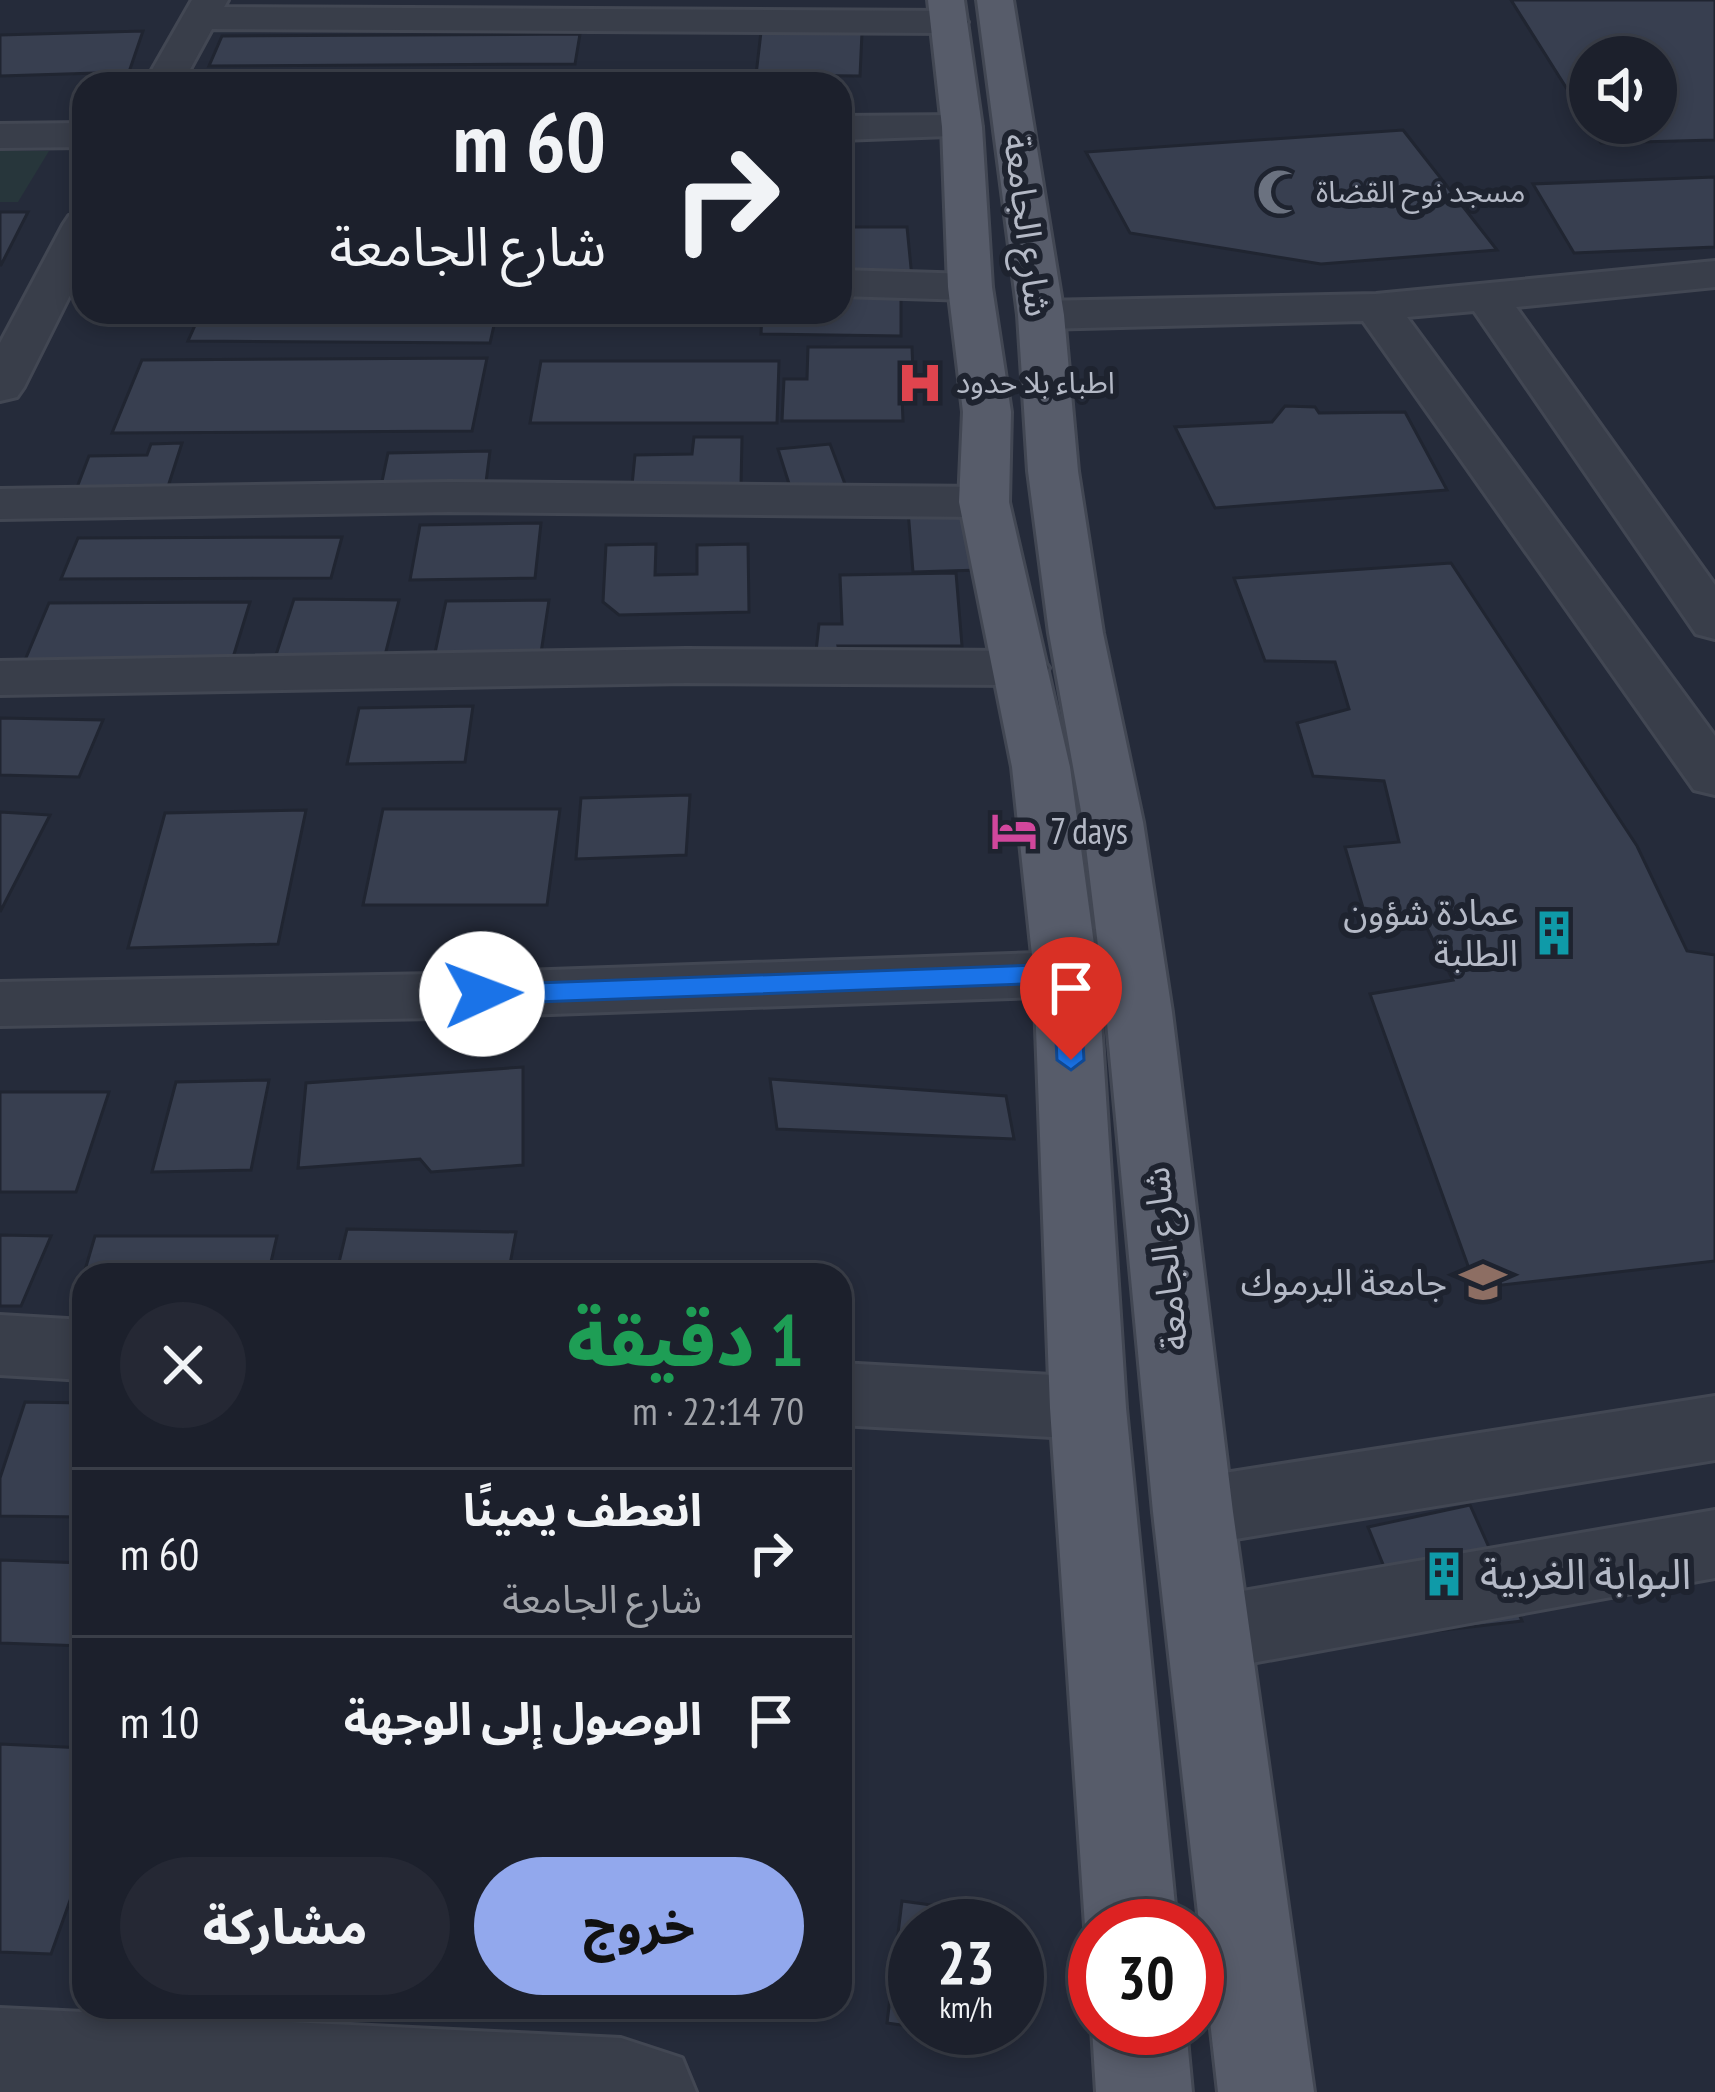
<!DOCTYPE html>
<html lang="ar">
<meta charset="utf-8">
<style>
:root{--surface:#1c202c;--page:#252834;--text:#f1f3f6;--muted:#a0a3a9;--line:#3a3e48;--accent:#92a8ed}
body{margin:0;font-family:"PT Sans Narrow","Noto Sans Arabic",sans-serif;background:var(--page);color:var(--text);direction:rtl;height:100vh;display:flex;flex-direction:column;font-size:45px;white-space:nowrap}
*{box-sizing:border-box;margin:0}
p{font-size:39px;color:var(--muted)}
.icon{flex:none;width:66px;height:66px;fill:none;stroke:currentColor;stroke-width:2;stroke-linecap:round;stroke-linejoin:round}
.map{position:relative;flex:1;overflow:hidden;direction:ltr}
.drawer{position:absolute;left:72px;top:1263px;width:780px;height:756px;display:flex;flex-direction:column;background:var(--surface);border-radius:36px;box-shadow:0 6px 18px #0003,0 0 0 3px var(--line);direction:rtl}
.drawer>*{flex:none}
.guide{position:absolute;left:72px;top:72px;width:780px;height:252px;border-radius:36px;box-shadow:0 6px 18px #0003,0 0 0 3px var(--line);direction:rtl;background:#1c202c;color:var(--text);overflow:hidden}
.tools{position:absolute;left:1569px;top:36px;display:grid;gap:24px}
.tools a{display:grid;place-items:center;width:108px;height:108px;border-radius:50%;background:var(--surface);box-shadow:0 6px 18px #0003,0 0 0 3px var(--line);font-size:60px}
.speed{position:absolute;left:888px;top:1899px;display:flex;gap:24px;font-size:60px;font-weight:700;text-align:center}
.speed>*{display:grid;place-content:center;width:156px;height:156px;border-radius:50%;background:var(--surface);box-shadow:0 6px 18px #0003,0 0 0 3px var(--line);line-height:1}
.speed small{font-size:30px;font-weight:400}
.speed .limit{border:18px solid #d22;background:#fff;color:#111}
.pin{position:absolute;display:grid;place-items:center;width:102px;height:102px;color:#fff;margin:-123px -51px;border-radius:50% 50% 50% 0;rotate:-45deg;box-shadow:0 0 12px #0007}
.pin .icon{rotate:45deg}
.me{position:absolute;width:132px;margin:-66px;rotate:88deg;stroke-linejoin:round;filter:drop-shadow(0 0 9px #0008)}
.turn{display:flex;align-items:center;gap:42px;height:252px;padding:0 48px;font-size:54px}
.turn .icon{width:156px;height:156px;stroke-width:2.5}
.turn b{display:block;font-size:84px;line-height:102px}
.round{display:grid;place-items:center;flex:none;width:126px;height:126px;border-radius:63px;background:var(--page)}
.summary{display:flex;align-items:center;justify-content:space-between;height:204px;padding:0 48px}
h1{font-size:72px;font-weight:800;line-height:90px;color:#1e9e55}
.cta{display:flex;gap:24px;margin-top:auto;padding:24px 48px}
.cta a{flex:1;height:138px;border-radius:72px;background:var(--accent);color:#111;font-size:48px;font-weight:800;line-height:138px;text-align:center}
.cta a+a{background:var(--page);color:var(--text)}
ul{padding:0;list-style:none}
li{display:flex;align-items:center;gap:36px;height:168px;padding:0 48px;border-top:3px solid var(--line)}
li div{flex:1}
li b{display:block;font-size:45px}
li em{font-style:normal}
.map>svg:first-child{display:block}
</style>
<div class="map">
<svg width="1715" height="2092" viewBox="0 0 1715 2092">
<rect width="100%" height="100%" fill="#252b3a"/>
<polygon fill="#27363b" points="0,151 49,151 18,202 0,202"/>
<g fill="#383f50" stroke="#202531" stroke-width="3" fill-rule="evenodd">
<path d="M 1511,0 L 1715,0 L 1715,140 L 1601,143 ZM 1590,57 L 1656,57 L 1656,123 L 1590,123 Z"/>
<polygon points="143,31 129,72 0,76 0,35"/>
<polygon points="761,32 862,32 860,76 756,75"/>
<polygon points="580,34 575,64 209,66 222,36"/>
<polygon points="389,75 387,84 196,84 199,77"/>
<polygon points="1403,130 1497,250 1321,264 1130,233 1086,152"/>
<polygon points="1715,177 1715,247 1574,253 1533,184"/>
<polygon points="0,212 28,212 1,265 0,265"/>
<polygon points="840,227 907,227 912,278 840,279"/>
<polygon points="901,287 901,336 761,334 762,312 840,312 840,288"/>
<polygon points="201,312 497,312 490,343 188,341"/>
<polygon points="808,347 912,347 913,372 901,372 903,421 782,421 784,379 807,379"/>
<polygon points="487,358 472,431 112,433 142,360"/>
<polygon points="541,361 779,361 777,423 530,423"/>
<polygon points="1285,406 1315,407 1319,413 1405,412 1447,490 1215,508 1175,427 1272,422"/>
<polygon points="694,437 742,437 741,485 632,485 635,455 692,454"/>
<polygon points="182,443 165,496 73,498 89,456 147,455 151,444"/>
<polygon points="830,444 845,484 791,490 778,449"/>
<polygon points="490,451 485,490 380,491 388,453"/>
<polygon points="969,508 980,570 913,572 908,510"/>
<polygon points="541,523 535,578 410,580 420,525"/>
<polygon points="342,537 331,578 61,579 78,538"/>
<polygon points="656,544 655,575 697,574 697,545 748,544 749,612 619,615 603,602 606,545"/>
<polygon points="1451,563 1637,846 1687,951 1715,955 1715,1261 1476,1288 1370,994 1453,980 1421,916 1363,908 1345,847 1399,842 1384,781 1313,776 1297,723 1349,709 1335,662 1265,661 1234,578"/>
<polygon points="956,573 962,646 838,646 842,662 815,661 819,624 842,624 840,575"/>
<polygon points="294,599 399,600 384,659 275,658"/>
<polygon points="549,600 541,653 435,653 446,601"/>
<polygon points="250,602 231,664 23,665 49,603"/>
<polygon points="473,706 465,762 347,764 359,708"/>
<polygon points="0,718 103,720 79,777 0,775"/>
<polygon points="690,795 686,855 576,859 581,798"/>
<polygon points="383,809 560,809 547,905 363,905"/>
<polygon points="306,810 278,944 128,948 165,813"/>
<polygon points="0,812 50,815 0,912"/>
<polygon points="523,1067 523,1165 431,1172 420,1159 298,1168 306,1083"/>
<polygon points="770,1079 1006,1096 1014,1139 777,1129"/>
<polygon points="269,1080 251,1170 152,1172 176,1082"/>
<polygon points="0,1092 109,1092 76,1192 0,1192"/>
<polygon points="347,1229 516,1232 508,1275 336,1275"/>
<polygon points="0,1235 51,1236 21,1306 0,1306"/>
<polygon points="95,1236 277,1236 268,1275 84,1275 84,1328 68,1328"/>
<polygon points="25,1402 84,1403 84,1517 0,1516 0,1478"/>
<polygon points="1470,1505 1522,1621 1411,1634 1368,1527"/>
<polygon points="0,1560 84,1563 84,1646 0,1643"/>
<polygon points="0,1744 84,1748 84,1861 51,1954 0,1952"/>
<polygon points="902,1901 975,1911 973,1926 915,1926 915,2027 887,2023"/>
</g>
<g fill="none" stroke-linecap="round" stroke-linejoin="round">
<g stroke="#424753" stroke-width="6">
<g id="minor">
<polygon points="192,0 228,0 224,7 950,11 963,14 968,22 963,30 950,33 212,29 182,84 144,84"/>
<polygon points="962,115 976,119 982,127 976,135 840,140 840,116"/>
<polygon points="84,123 84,147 0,148 0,124"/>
<polygon points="84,212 84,267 24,387 17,397 0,401 0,343 63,225 69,216"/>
<polygon points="1715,261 1715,287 1516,307 1715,585 1715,639 1696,634 1474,311 1407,317 1715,736 1715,795 1694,790 1363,321 1041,329 1025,325 1018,315 1025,305 1041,301 1376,294"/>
<polygon points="840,270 970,274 986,278 992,287 986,296 970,300 840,296"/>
<polygon points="449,482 984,487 1002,491 1009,502 1002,513 984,517 449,512 0,519 0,489"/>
<polygon points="686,649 1021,651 1041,656 1049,668 1041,680 1021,685 686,683 0,695 0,661"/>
<polygon points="1066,952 1089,959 1098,974 1089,989 1066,996 437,1018 0,1026 0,982 437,974"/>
<polygon points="0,1315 84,1320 84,1380 0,1375"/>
<polygon points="840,1363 1088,1377 1115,1386 1126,1408 1115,1430 1088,1439 840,1425"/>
<polygon points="1715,1396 1715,1460 1193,1546 1165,1536 1153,1512 1165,1488 1193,1478"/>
<polygon points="1715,1510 1715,1578 1208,1671 1179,1660 1167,1634 1179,1608 1208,1597"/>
<polygon points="0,2008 621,2038 682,2058 696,2092 0,2092"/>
</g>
</g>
<g stroke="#424753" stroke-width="6">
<g id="major">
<polygon points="928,0 964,0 982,127 992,287 1011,412 1009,502 1070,767 1098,974 1126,1408 1177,1926 1095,1926 1095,1949 1085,1926 1050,1408 1034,974 1012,767 959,502 963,412 948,287 942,127"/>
<polygon points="977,0 1013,0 1064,315 1078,471 1103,633 1143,822 1172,1012 1233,1512 1314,2092 1218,2092 1153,1512 1106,1012 1083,822 1049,633 1028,471 1018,315"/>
<polygon points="1095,2021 1095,2028 1186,2028 1192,2092 1096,2092 1092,2028"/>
</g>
</g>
<use href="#minor" fill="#393e4a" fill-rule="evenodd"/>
<use href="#major" fill="#575c6a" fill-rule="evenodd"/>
</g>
<polygon fill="#1a73e8" stroke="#114b97" stroke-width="3" points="1066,964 1079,974 1084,1060 1071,1070 1057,1060 1053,983 482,1004 469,994 482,985"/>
<defs>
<g id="mosque-bare" transform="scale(3.6)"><path d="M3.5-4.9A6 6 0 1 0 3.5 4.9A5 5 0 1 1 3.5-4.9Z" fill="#6b7280" stroke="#1e232f" stroke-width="2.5" paint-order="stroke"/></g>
<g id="hospital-bare" transform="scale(3.6)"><path d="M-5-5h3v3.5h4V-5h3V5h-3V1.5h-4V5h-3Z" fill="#e0444e" stroke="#1e232f" stroke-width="2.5" paint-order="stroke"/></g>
<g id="hotel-bare" transform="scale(3.6)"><path d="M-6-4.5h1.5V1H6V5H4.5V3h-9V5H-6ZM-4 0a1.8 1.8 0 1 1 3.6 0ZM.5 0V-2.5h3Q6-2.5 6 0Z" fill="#d1479c" stroke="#1e232f" stroke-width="2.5" paint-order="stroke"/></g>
<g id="building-bare" transform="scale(3.6)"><path d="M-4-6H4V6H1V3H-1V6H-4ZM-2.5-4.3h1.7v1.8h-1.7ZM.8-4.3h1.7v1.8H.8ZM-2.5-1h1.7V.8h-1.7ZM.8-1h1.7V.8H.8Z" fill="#0f9aa8" stroke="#1e232f" stroke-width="2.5" paint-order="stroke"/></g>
<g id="university-bare" transform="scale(3.6)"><path d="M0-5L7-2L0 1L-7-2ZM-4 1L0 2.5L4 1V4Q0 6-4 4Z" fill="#8d6e63" stroke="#1e232f" stroke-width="2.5" paint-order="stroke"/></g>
</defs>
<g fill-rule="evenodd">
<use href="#mosque-bare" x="1280" y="192"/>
<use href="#hospital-bare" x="920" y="383"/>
<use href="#hotel-bare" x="1014" y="831"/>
<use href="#building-bare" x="1554" y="933"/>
<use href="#university-bare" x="1483" y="1282"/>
<use href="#building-bare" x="1444" y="1574"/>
</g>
<g text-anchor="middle" stroke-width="12" stroke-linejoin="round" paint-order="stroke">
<g font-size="30" fill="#b4b9c6" stroke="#1e232f" text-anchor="start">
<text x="1316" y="202">مسجد نوح القضاة</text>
<text x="956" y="393">اطباء بلا حدود</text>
</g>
<g font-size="36" fill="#b4b9c6" stroke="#1e232f">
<text transform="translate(1028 225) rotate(83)" y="13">شارع الجامعة</text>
<text transform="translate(1165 1259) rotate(-96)" y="13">شارع الجامعة</text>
</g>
<g font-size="36" fill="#b4b9c6" stroke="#1e232f" text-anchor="end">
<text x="1050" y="844" text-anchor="start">7 days</text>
<text x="1518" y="925">عمادة شؤون<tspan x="1518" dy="41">الطلبة</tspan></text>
<text x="1447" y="1295">جامعة اليرموك</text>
</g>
<g font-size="42" fill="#b4b9c6" stroke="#1e232f" text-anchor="start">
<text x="1480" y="1589">البوابة الغربية</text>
</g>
</g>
</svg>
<div class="tools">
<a><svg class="icon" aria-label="sound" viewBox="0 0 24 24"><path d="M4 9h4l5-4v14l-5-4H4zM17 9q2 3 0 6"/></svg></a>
</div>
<div class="speed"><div>23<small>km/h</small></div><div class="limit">30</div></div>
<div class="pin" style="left:1071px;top:1060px;background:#d93025"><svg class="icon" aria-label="arrive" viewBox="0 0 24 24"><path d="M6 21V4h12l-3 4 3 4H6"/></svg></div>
<svg class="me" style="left:482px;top:994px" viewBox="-20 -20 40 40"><circle r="19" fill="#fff"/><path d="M0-13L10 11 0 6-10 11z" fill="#1a73e8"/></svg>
<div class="guide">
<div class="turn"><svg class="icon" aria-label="right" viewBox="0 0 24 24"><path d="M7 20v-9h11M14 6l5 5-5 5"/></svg><div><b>60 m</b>شارع الجامعة</div></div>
</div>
<section class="drawer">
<div class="summary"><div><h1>1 دقيقة</h1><p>70 m · 22:14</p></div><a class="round"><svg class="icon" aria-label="close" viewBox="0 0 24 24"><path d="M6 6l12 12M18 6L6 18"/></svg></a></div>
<ul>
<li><svg class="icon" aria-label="right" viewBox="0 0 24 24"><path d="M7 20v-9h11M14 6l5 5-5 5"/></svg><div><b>انعطف يمينًا</b><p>شارع الجامعة</p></div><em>60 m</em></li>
<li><svg class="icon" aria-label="arrive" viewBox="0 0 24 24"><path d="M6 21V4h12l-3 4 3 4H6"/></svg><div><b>الوصول إلى الوجهة</b></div><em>10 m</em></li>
</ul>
<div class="cta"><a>خروج</a><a>مشاركة</a></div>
</section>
</div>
